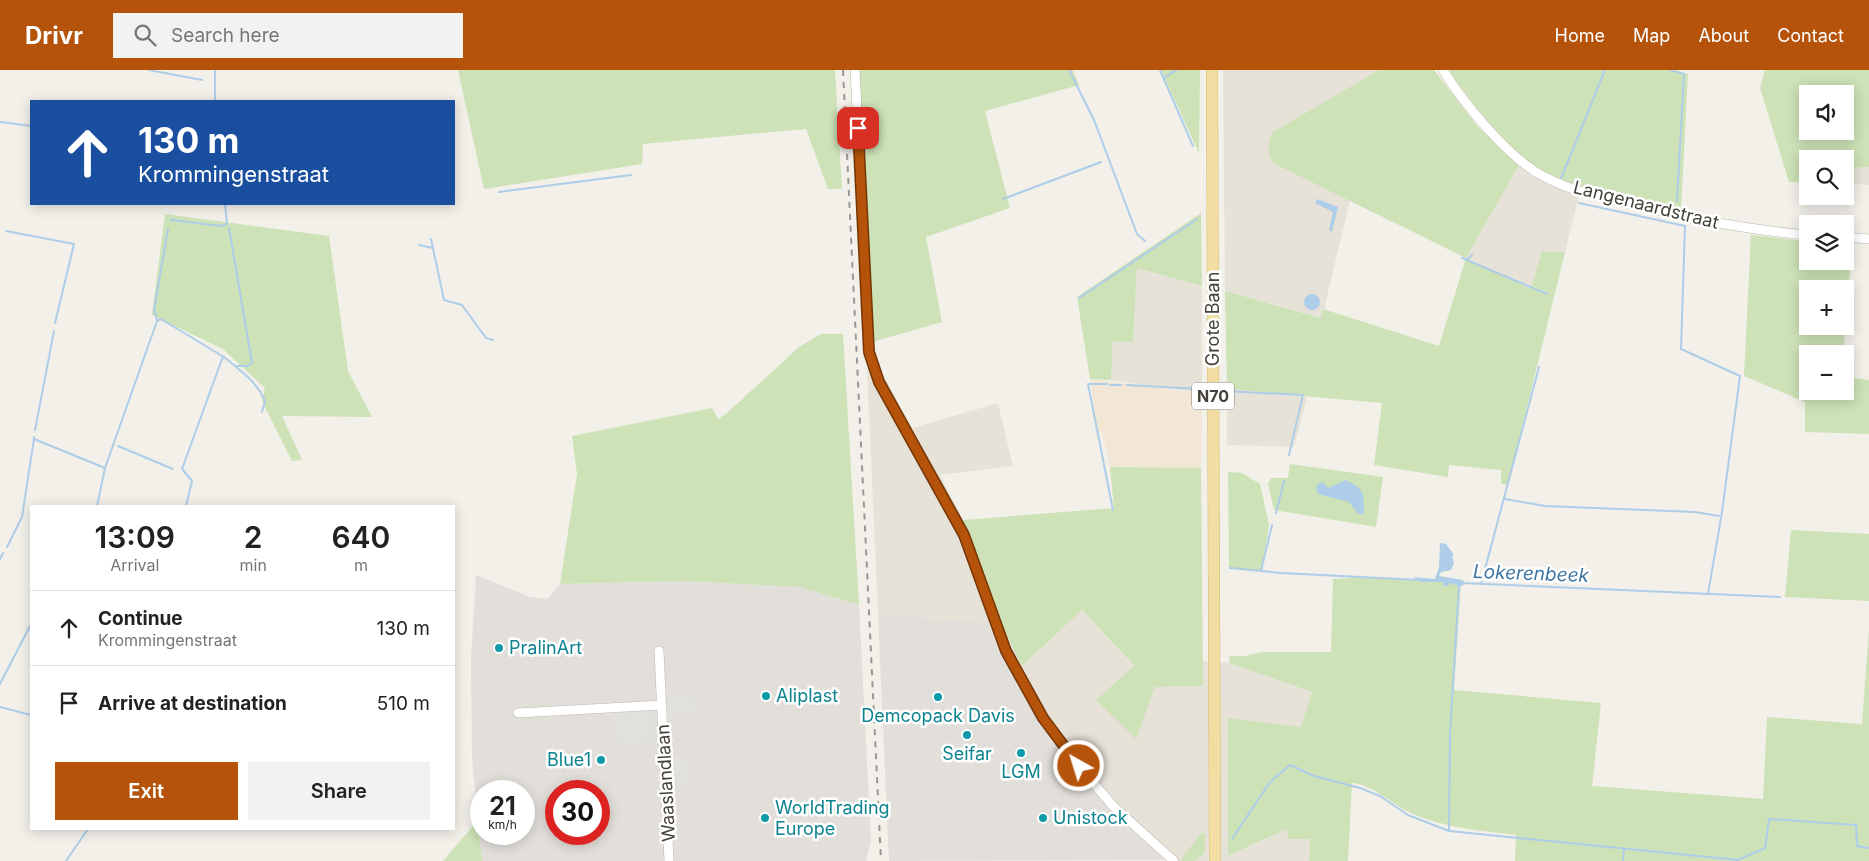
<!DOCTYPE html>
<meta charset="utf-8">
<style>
:root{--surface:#fff;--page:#f2f2f2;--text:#222;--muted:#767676;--line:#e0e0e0;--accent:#b45309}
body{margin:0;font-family:Inter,sans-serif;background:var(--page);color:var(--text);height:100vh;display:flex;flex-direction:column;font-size:19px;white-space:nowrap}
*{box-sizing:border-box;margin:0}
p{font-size:16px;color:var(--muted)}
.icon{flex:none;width:28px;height:28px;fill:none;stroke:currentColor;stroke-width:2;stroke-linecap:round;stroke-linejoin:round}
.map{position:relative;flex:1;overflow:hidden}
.details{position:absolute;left:30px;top:435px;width:425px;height:325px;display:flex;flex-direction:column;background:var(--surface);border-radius:0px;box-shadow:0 2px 12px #0003}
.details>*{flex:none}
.banner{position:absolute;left:30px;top:30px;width:425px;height:105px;border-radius:0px;box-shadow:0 2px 12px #0003;background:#1a4fa0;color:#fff;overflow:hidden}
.tools{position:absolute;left:1799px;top:15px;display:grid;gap:10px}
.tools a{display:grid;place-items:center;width:55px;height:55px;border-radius:0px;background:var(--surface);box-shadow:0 2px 12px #0003;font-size:25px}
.speed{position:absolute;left:470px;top:710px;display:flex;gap:10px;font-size:25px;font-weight:700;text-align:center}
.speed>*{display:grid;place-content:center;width:65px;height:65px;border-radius:50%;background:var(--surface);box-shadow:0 2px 12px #0003;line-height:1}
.speed small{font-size:12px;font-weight:400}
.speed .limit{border:8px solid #d22;background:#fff;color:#111}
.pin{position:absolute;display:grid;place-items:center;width:42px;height:42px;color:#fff;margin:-21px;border-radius:10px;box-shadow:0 2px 8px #0006}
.me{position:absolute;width:55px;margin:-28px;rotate:321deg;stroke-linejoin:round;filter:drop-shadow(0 0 4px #0008)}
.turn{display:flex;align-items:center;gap:18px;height:105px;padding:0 25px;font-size:22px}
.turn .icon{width:65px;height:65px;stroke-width:2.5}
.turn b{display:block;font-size:35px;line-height:42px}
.eta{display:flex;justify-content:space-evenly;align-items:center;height:85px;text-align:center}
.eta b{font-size:30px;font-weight:600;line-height:35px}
.button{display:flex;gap:10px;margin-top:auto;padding:10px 25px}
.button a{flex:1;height:58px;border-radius:0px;background:var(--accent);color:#fff;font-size:20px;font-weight:600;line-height:58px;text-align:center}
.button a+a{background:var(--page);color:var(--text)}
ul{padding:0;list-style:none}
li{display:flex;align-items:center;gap:15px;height:75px;padding:0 25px;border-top:1px solid var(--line)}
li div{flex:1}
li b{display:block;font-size:19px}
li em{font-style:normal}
header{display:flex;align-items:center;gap:30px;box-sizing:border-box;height:70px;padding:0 25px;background:var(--accent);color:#fff}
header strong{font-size:24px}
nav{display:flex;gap:28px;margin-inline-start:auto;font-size:18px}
.search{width:350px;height:45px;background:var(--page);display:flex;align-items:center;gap:12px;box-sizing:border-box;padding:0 18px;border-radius:0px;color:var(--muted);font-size:19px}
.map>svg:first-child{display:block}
</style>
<header>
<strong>Drivr</strong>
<div class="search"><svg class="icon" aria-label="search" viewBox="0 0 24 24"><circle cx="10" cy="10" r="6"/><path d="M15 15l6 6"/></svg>Search here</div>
<nav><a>Home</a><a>Map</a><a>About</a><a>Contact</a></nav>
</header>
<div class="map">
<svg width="1869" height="791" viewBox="0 0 1869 791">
<rect width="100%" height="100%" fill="#f2f0e9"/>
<g fill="#e6e2d8">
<polygon points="1223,0 1379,0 1274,62 1273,93 1350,130 1322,248 1225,221"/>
<polygon points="1519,95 1547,114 1579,126 1565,182 1542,181 1532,220 1466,188"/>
<polygon points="1869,97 1869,115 1845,113 1845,98"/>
<polygon points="1137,198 1202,216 1202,323 1111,310 1113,271 1133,272"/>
<polygon points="874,287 912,358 998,333 1013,396 940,405 963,450 1022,596 1082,540 1134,597 1135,668 1154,617 1202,616 1202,591 1229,593 1312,622 1301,658 1228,649 1229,786 1287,759 1310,769 1309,791 1180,791 1119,734 1049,646 995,554 878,544 867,299"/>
<polygon points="1227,319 1307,327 1294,377 1227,375"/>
</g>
<polygon fill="#f2e7d7" points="1090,309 1202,323 1201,398 1110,397 1102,362 1098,362"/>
<g fill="#e2dfda" fill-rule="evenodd">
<path d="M 476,505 L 530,527 L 547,529 L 560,514 L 683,511 L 800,517 L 859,535 L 871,771 L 866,791 L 482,791 L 472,689 L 471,589 ZM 481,721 L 524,721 L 524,764 L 481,764 ZM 556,721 L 599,721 L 599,764 L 556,764 Z"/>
<polygon points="878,544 998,554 1019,595 1049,646 1119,734 1181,790 889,791"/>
</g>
<g fill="#cde2b7" fill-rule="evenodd">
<polygon points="458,0 835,0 842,119 828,119 806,59 643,74 642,94 484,119"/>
<polygon points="859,0 1073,0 1079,15 985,41 1010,138 926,167 942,252 872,272"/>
<polygon points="1161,0 1200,0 1199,83"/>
<path d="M 1379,0 L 1434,0 L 1477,56 L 1519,95 L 1466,188 L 1531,219 L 1542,181 L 1565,182 L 1508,415 L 1501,414 L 1501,400 L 1449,395 L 1448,407 L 1374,395 L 1382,333 L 1227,319 L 1225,221 L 1321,248 L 1323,239 L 1439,276 L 1466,188 L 1273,93 C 1267,81 1267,73 1273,62 Z"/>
<path d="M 1448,0 L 1676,0 L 1688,4 L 1681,140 C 1640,130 1573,120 1538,99 C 1507,79 1470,30 1448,0 Z"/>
<path d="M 1765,0 L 1869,0 L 1869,97 L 1845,98 L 1845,89 L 1808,89 L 1807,112 L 1789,112 L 1760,18 ZM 1808,24 L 1845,24 L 1845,61 L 1808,61 Z"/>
<polygon points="1201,143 1202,216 1137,198 1133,272 1113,271 1111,310 1090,309 1077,227"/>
<polygon points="165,144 329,166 348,301 372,347 282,346 302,390 292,391 262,331 265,318 223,279 152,245"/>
<path d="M 1751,165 L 1807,171 L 1808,191 L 1845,191 L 1845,176 L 1852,177 L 1843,284 L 1808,284 L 1808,321 L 1845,321 L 1845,307 L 1869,310 L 1869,364 L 1805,362 L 1805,332 L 1744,306 ZM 1808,219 L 1845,219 L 1845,256 L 1808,256 Z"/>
<polygon points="821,264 843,264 859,535 800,517 683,511 560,514 577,404 572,366 712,338 718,349 727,343 799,277"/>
<polygon points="1290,394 1383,407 1376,457 1274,440 1268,414 1271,408 1288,408"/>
<polygon points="1110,397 1201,398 1203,616 1155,617 1136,669 1096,630 1134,596 1082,540 1022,596 998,547 963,450 1114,438"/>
<polygon points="1228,402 1242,403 1260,414 1269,455 1262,501 1229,499"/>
<polygon points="1791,460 1869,464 1869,531 1785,527"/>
<path d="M 1369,507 L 1461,512 L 1454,620 L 1601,633 L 1592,716 L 1763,729 L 1767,647 L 1862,654 L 1869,559 L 1869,791 L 1515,791 L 1516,765 C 1479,760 1441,758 1407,741 C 1389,732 1373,715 1352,713 L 1348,791 L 1309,791 L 1310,769 L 1288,769 L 1287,759 L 1228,786 L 1228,648 L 1301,657 L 1312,622 L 1229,593 L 1230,586 L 1246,586 L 1261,582 L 1331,582 L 1333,509 Z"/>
<polygon points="478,750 482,791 443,791"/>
<polygon points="1201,763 1205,763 1205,783 1194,791 1180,791"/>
</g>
<g fill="#e1e0dd">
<polygon points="695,623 697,646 667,648 666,624"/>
<polygon points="654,640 656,673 618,675 618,672 611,672 610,643"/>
<polygon points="692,686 694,716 676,717 675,687"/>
</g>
<g fill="#adcde8">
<polygon points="1317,129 1338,137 1332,162 1329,160 1333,142 1315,133"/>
<circle cx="1312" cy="232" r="8"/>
<path d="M 1346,410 C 1366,420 1363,423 1364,444 L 1358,444 L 1349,432 L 1318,424 L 1316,418 L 1319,413 L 1323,412 L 1328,418 Z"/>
<polygon points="1440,473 1446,474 1454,485 1452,486 1454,493 1451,500 1441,502 1439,506 1463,510 1464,513 1459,516 1449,513 1448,516 1443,516 1443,512 1421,512 1413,507 1435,509 1439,497"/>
</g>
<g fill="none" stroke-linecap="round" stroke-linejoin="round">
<g stroke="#adcde8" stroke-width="2">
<polyline points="149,0 202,10"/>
<polyline points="1069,0 1094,50 1137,164 1145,171"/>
<polyline points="1160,0 1193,76"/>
<polyline points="1670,0 1684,4 1677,131"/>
<polyline points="1163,8 1177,0"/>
<polyline points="215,31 215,0"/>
<polyline points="1,52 31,56"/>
<polyline points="1560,111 1605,0"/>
<polyline points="499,122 631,105"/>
<polyline points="1003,129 1101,92"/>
<polyline points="1579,133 1685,156 1681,279 1740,306 1722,442 1708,524"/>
<polyline points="171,150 221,156 227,154 225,134"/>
<polyline points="6,161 74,174 55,253"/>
<polyline points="431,169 444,230 462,235 486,268 493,270"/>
<polyline points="419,175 433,178"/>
<polyline points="1462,188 1547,224"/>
<polyline points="1467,190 1472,185"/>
<polyline points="1079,228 1197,149"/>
<polyline points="157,250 154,240 168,159"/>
<path d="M 236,297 C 248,306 259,316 265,331 L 262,342"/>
<polyline points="1107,314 1088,314 1113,440"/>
<polyline points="1110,315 1121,315"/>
<polyline points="1127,315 1199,319"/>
<polyline points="1226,321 1303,325 1289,385"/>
<polyline points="35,360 54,261"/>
<polyline points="34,367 34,369 105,398 157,251 161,249 224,287"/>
<polyline points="118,376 173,399"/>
<polyline points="1505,429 1545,436 1695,442 1719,446"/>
<polyline points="97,436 105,398"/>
<polyline points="186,436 192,411 182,399 222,289 224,287 235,296 248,296 252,293 229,158"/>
<polyline points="1276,443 1284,411"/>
<polyline points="7,477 22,447 34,369"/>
<polyline points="0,489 3,483"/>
<polyline points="1230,498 1281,503 1420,510"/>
<polyline points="1261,501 1272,455"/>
<polyline points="1462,513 1780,527"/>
<polyline points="1481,514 1539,297"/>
<polyline points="0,614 31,554"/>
<polyline points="0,637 31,645"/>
<polyline points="1449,761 1450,664 1459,516 1463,514"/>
<polyline points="1232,769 1270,712 1290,695 1314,706 1360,718 1380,726 1408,745 1449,761 1738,790 1765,778 1769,749 1856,755 1857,776 1868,778"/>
<polyline points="66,791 88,759"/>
<polyline points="1623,791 1624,778"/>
</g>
<g stroke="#bdb8ad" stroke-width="10">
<g id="minor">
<polyline points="855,0 869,282 879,312 954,444 972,486 1006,581 1043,648 1068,683 1113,736 1174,791"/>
<path d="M 1443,0 C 1463,33 1510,90 1545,107 C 1573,122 1604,128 1635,135 C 1692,149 1749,160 1808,165"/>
<polyline points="1845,167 1869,169"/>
<polyline points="659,581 669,791"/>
<polyline points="518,643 662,635"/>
</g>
</g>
<g stroke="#d5bc74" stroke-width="12">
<polyline id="major" points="1212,0 1215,791"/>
</g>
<use href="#minor" stroke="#fff" stroke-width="9"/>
<use href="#major" stroke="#f2dea2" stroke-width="11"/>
<polyline stroke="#979797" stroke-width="2" stroke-dasharray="6 6" stroke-linecap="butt" points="843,0 881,791"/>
</g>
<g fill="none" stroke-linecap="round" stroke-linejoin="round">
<g stroke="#753606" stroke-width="12">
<polyline id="route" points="858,58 869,282 879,312 964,465 1006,581 1043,648 1079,696"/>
</g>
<use href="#route" stroke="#b45309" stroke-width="9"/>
</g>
<g fill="#0f9aa8" stroke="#fff" stroke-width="2">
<circle cx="499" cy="578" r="5"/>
<circle cx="766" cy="626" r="5"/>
<circle cx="938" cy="627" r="5"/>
<circle cx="967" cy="665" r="5"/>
<circle cx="1021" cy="683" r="5"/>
<circle cx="601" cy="690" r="5"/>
<circle cx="765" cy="748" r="5"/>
<circle cx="1043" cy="748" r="5"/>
</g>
<g text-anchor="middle" stroke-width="5" stroke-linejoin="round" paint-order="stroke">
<rect fill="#fff" stroke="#7d7a74" stroke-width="1" x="1192" y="312.5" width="42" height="27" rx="4"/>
<g font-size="16" font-weight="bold" fill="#454138">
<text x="1213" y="332">N70</text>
</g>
<g font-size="18" fill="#454138" stroke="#fff">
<text transform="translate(1646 135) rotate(14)" y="6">Langenaardstraat</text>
<text transform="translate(1213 249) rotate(-90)" y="6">Grote Baan</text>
<text transform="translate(666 713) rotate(-93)" y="6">Waaslandlaan</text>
</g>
<g font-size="18" fill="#0d838f" stroke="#fff" text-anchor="start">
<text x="509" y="584">PralinArt</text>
<text x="776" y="632">Aliplast</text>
<text x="938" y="652" text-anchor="middle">Demcopack Davis</text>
<text x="967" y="690" text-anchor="middle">Seifar</text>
<text x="591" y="696" text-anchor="end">Blue1</text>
<text x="1021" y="708" text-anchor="middle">LGM</text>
<text x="775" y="744">WorldTrading<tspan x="775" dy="21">Europe</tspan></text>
<text x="1053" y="754">Unistock</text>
</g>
<g font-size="19" font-style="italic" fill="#3e76a4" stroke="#fff">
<text transform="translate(1531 503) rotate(2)" y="7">Lokerenbeek</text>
</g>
</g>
</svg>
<div class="tools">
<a><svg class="icon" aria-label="sound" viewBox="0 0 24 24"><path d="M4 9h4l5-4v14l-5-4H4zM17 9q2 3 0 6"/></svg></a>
<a><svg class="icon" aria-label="search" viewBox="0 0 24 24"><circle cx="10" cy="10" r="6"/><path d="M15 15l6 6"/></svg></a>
<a><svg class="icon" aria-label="layers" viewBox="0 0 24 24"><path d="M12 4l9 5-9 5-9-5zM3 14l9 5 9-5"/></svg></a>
<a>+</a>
<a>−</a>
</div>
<div class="speed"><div>21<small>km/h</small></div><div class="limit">30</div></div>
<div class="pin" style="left:858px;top:58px;background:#d93025"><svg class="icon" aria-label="arrive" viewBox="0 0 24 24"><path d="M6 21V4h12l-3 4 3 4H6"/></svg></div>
<svg class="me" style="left:1079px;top:696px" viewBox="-20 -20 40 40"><circle r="17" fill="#b45309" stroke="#fff" stroke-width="3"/><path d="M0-11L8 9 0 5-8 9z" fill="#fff"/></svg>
<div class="banner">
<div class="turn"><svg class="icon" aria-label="ahead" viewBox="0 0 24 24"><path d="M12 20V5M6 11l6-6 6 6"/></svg><div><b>130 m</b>Krommingenstraat</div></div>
</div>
<section class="details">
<div class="eta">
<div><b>13:09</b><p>Arrival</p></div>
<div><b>2</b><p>min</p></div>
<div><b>640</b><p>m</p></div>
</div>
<ul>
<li><svg class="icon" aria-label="ahead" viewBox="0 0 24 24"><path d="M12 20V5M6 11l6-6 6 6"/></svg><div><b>Continue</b><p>Krommingenstraat</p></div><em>130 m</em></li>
<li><svg class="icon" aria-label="arrive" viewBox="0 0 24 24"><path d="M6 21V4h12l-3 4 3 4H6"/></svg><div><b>Arrive at destination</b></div><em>510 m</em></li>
</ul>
<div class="button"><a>Exit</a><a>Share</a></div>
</section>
</div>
